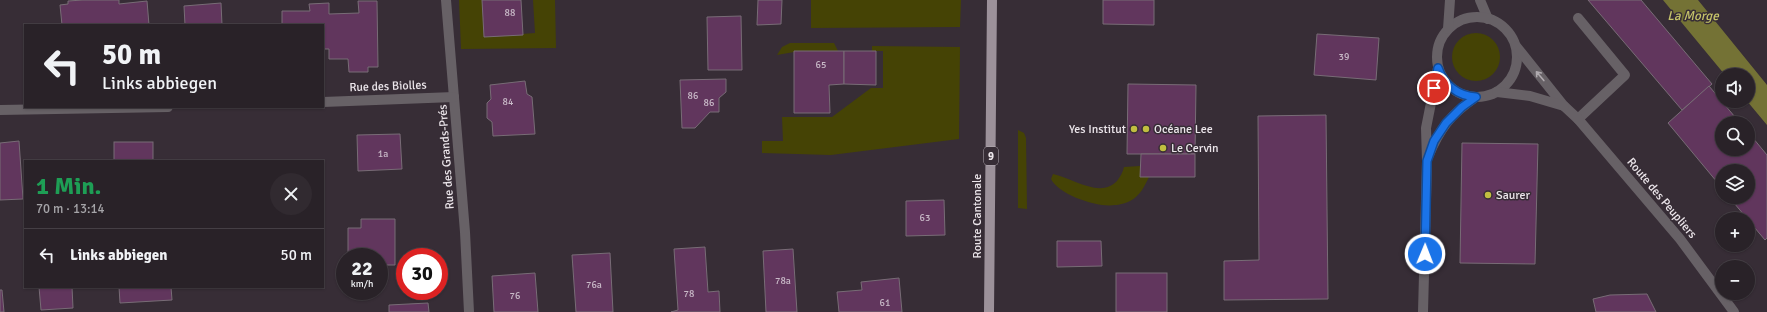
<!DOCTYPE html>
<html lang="de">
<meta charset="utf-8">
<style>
:root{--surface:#292228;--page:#312a30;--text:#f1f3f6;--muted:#a5a4a8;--line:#453f45}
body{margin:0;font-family:Signika,sans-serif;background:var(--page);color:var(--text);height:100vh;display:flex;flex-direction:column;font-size:15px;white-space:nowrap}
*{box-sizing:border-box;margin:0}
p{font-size:13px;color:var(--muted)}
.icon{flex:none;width:22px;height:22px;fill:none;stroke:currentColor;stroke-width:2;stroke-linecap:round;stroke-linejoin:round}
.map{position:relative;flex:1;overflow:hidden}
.details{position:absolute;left:24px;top:160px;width:300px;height:128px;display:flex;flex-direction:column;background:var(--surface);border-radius:0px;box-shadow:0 1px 3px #0004,0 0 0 1px var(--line)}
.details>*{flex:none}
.top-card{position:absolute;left:24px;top:24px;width:300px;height:84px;border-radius:0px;box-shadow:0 1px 3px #0004,0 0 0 1px var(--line);background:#292228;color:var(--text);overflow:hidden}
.controls{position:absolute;left:1715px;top:68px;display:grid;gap:8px}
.controls a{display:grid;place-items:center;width:40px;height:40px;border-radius:50%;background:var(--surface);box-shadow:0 1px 3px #0004,0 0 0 1px var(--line);font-size:20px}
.speed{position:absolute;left:336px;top:248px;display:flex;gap:8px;font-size:20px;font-weight:700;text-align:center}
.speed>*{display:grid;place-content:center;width:52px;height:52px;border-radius:50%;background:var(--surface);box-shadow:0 1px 3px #0004,0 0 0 1px var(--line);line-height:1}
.speed small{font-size:10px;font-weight:400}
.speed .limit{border:6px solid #d22;background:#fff;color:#111}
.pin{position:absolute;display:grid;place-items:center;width:34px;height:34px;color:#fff;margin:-17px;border:2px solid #fff;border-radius:50%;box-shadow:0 1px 4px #0007}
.me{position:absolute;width:44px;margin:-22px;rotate:1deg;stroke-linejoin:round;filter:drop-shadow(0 0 3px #0008)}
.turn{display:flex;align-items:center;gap:14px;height:84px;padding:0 12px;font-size:18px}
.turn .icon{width:52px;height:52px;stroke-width:2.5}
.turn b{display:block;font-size:28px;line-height:34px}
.round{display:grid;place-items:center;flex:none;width:42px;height:42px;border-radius:21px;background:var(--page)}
.summary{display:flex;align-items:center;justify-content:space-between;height:68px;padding:0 12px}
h1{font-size:24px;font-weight:700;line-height:30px;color:#1e9e55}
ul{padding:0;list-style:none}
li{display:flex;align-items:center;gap:12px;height:52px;padding:0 12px;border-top:1px solid var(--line)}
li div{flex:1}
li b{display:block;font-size:15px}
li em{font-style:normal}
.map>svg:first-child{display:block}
</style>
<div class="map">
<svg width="1767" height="312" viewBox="0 0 1767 312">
<rect width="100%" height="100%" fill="#372d36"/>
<g fill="#454305">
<polygon points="459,0 482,0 484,37 535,33 533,0 555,0 556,48 461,49"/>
<polygon points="811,0 961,0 960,27 811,28"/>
<circle cx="1476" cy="57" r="24"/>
<polygon points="790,43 834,43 838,51 794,51 794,52 777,55 782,47"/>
<polygon points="872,46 960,47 959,139 831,155 762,153 762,141 783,141 782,117 832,117 871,88 883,88 883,51 872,51"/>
<polygon points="1018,130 1024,133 1026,138 1027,209 1018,208"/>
<path d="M 1140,166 L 1140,177 L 1149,177 C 1144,187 1140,196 1130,201 C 1126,203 1119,205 1115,205 C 1098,208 1059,195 1051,179 L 1053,174 C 1073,178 1100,199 1117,181 C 1120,177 1123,172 1124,167 Z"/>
</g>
<polygon fill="#747235" points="1663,0 1698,0 1767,85 1767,125 1747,101 1748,101 1748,75 1725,75"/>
<g fill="#61365d" stroke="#786c76">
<polygon points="83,0 119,0 119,4 147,1 149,25 62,25 60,5 68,4 68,1"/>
<polygon points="482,0 521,0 523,35 484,37"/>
<polygon points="758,0 782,0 781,24 757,25"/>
<polygon points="1103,0 1154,0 1154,25 1103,24"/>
<polygon points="1588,0 1641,0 1712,84 1682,110"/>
<polygon points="358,1 377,1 378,67 368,67 368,72 349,72 348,59 329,59 329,49 323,49 323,25 282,25 282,11 310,11 309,4 329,3 329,14 359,13"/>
<polygon points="221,3 222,25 185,25 184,6"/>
<polygon points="741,16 742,70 708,70 707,17"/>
<polygon points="1317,34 1379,38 1376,80 1314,75"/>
<polygon points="794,51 844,51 844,84 829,85 830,113 794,113"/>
<polygon points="844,51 876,51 876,85 844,84"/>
<polygon points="726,79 726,92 719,98 719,112 710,112 695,128 682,128 680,80"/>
<polygon points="525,81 527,94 532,97 535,134 493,136 492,122 487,118 487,103 491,99 490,85"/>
<polygon points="1128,84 1196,85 1195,154 1127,154"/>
<polygon points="1709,86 1740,123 1722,123 1722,149 1748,149 1748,132 1767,155 1767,238 1765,240 1729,197 1748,197 1748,171 1722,171 1722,188 1668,123"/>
<polygon points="1326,115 1328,299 1224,300 1224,261 1259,260 1258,116"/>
<polygon points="400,134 402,169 358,171 357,135"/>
<polygon points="19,141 23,199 0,200 0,143"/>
<rect x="114" y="142" width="39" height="19"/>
<polygon points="1462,143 1538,144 1535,264 1460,263"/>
<polygon points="1141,154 1195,154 1195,177 1140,177"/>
<polygon points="944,200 945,235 906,236 906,201"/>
<polygon points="361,219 395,219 395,265 379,265 379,257 348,257 348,228 361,228"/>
<polygon points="1057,241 1101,241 1102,266 1057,267"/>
<polygon points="705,247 708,292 719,291 720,312 671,312 678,310 674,249"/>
<polygon points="793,249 797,312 766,312 763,251"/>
<polygon points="610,253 613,312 576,312 572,255"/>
<polygon points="535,273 538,312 494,312 492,276"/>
<rect x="1116" y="273" width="51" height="39"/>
<polygon points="899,278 902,312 839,312 837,292 862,290 861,282"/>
<polygon points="39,287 72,287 73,308 41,310"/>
<polygon points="119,287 171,287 172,300 120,303"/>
<polygon points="0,290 2,290 4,312 0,312"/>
<polygon points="1647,294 1656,312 1596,312 1593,299 1610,295"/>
<polygon points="428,303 429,312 389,312 389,305"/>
</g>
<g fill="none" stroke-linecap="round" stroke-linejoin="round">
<g stroke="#676166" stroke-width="10">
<polyline points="446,0 465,232 469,312"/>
<polyline points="1480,0 1488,19"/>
<circle cx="1477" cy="57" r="40"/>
<polyline points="1578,18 1625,75 1578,119"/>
<polyline points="1448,29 1450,0"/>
<polyline points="1516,46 1564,106 1578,119 1680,239 1734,312"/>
<polyline points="1497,92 1530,96 1564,106"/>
<polyline points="323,102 454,97"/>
<polyline points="0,110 168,107"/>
<path d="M 1428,157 C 1440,128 1450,115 1476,97"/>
<polyline points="1423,312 1427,161 1426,128 1438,68"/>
</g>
<polyline stroke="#9c919a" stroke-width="10" points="989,312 992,0"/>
</g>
<defs><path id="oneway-shaft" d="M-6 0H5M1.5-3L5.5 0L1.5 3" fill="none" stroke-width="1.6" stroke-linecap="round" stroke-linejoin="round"/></defs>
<use stroke="#b0aaaf" href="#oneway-shaft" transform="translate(1540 76) rotate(-130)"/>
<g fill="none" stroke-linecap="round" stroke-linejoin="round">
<g stroke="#114b97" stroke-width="10">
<path id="route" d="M 1425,254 L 1427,161 L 1434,141 L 1446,123 L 1462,107 L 1476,97 C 1458,96 1444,85 1438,68 L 1434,88"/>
</g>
<use href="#route" stroke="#1a73e8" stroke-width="7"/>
</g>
<g fill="#c1be40" stroke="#372d36" stroke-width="1.5">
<circle cx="1134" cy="129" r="4"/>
<circle cx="1146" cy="129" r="4"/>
<circle cx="1163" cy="148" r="4"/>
<circle cx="1488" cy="195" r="4"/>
</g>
<g text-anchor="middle" stroke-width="3" stroke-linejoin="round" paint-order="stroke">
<g font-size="10" fill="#c9bac8">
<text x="510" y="16">88</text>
<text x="1344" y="60">39</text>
<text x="821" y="68">65</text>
<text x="693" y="99">86</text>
<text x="508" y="105">84</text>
<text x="709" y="106">86</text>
<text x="383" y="157">1a</text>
<text x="925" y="221">63</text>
<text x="783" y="284">78a</text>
<text x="594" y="288">76a</text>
<text x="689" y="297">78</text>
<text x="515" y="299">76</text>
<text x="885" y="306">61</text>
</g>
<rect fill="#372d36" stroke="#b6aeb5" stroke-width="1" x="984" y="147" width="14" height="18" rx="3"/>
<g font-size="11" font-weight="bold" fill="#ece6eb">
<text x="991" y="160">9</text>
</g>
<g font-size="12" fill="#ece6eb" stroke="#372d36">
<text transform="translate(388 86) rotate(-2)" y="4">Rue des Biolles</text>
<text transform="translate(446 157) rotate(-94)" y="4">Rue des Grands-Prés</text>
<text transform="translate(1662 198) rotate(50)" y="4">Route des Peupliers</text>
<text transform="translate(977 216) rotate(-90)" y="4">Route Cantonale</text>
</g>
<g font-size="12" fill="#ece6eb" stroke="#372d36" text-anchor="start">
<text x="1126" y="133" text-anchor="end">Yes Institut</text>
<text x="1154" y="133">Océane Lee</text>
<text x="1171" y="152">Le Cervin</text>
<text x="1496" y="199">Saurer</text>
</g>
<g font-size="13" font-style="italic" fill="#c6c46a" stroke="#372d36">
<text x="1693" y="20">La Morge</text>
</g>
</g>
</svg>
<div class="controls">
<a><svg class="icon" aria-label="sound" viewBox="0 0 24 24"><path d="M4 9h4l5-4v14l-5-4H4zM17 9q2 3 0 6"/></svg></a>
<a><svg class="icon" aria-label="search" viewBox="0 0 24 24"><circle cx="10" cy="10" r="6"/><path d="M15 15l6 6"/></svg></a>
<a><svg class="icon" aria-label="layers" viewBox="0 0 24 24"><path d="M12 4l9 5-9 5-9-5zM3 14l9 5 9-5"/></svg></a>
<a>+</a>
<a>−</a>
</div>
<div class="speed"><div>22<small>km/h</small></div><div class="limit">30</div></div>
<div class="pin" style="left:1434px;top:88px;background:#d93025"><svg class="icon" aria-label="arrive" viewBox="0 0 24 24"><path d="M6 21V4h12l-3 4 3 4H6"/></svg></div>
<svg class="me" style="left:1425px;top:254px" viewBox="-20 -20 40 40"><circle r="17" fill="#1a73e8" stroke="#fff" stroke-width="3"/><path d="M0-11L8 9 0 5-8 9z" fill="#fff"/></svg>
<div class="top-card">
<div class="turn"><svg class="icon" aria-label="left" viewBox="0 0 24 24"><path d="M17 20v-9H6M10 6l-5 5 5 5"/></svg><div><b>50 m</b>Links abbiegen</div></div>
</div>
<section class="details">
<div class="summary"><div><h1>1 Min.</h1><p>70 m · 13:14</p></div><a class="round"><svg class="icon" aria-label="close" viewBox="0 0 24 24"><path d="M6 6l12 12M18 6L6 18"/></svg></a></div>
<ul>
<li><svg class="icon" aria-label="left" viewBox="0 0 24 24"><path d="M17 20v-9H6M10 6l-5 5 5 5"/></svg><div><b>Links abbiegen</b></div><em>50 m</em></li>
</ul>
</section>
</div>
